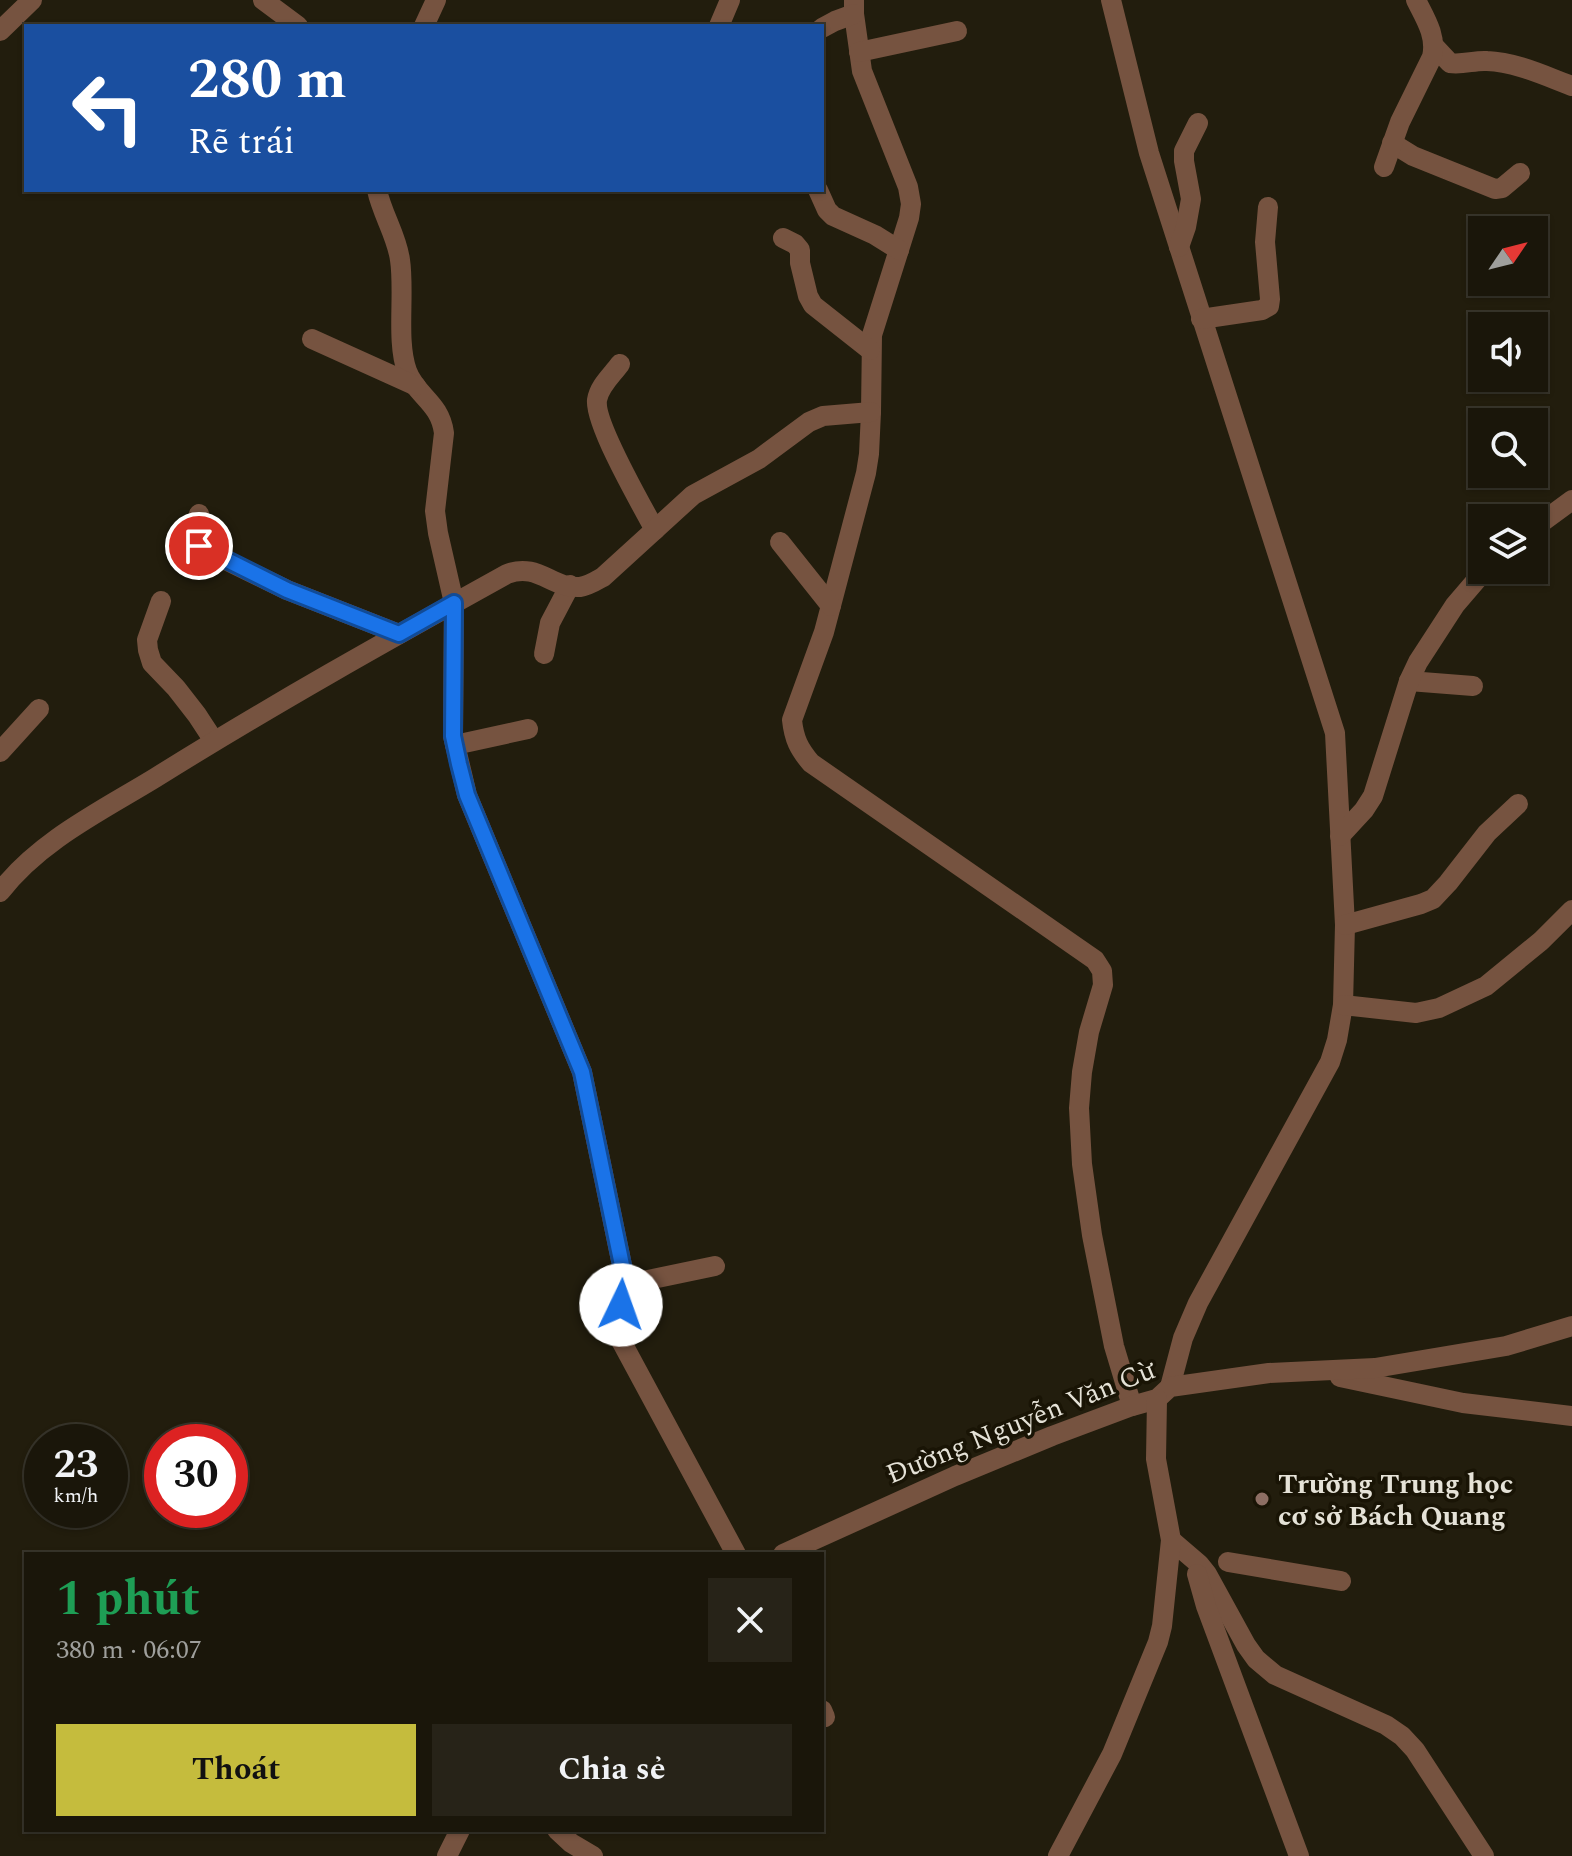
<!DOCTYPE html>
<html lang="vi">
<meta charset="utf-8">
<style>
:root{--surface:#1a160a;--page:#272318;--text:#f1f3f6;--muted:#9f9f9c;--line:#38352b;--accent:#c5bc3d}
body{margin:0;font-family:Spectral,serif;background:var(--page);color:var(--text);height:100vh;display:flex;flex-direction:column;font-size:30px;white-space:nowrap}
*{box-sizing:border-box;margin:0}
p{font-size:26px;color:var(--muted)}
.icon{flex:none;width:44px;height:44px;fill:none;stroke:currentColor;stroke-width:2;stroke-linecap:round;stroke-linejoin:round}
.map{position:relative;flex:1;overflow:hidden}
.sheet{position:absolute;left:24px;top:1552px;width:800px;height:280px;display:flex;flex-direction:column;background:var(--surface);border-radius:0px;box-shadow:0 2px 6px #0004,0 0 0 2px var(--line)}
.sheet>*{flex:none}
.banner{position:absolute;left:24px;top:24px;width:800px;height:168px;border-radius:0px;box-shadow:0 2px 6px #0004,0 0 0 2px var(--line);background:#1a4fa0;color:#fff;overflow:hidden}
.needle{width:52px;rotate:55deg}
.tools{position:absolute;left:1468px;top:216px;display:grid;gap:16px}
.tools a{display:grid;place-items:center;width:80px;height:80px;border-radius:0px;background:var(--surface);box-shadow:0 2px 6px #0004,0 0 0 2px var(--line);font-size:40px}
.speed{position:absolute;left:24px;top:1424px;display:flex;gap:16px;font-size:40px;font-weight:700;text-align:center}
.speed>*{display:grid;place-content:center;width:104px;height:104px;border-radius:50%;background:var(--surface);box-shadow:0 2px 6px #0004,0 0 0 2px var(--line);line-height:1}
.speed small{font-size:20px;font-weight:400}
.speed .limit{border:12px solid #d22;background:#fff;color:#111}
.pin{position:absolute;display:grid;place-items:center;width:68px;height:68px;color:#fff;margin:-34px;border:4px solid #fff;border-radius:50%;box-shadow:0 2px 8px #0007}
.me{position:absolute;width:88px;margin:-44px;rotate:3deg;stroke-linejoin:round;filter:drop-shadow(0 0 6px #0008)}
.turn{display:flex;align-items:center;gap:28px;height:168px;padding:0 32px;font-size:36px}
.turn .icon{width:104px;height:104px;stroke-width:2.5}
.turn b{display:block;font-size:56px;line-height:68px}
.round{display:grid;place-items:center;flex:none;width:84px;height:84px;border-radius:0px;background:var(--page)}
.head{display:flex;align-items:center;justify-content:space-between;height:136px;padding:0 32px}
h1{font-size:48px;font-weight:700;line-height:60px;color:#1e9e55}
.action{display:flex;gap:16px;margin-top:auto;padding:16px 32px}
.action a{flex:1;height:92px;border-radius:0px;background:var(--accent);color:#111;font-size:32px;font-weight:700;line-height:92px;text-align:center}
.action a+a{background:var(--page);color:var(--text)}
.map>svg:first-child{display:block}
</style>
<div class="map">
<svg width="1572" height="1856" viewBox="0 0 1572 1856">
<rect width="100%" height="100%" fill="#221d0d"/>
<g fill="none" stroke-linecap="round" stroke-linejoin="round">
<g stroke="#765340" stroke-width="20">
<polyline points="263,0 298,26"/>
<path d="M 854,0 L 854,14 L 862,71 L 908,187 L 911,204 L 909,218 L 872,335 L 871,412 L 869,454 L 866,473 L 824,632 L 792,720 C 794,739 799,749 811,763 L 1095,960 L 1102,971 L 1103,985 L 1089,1032 L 1082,1072 L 1079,1108 L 1082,1164 L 1092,1235 L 1114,1346 L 1132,1406"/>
<polyline points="1111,0 1149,153 1335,733 1345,925 1343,1005 1337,1040 1330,1062 1198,1303 1183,1338 1170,1387"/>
<polyline points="424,26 436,0"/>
<polyline points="719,26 730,0"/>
<polyline points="822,28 835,21 854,14"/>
<polyline points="0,31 32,0"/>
<path d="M 1435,47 L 1450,63 C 1463,65 1475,60 1487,61 C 1516,62 1545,76 1572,86"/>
<polyline points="859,52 957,31"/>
<polyline points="1392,143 1413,156 1495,189 1502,188 1520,173"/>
<path d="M 1384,167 L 1400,122 L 1432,57 C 1437,36 1425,18 1416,0"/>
<path d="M 377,190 C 382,214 397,236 400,260 C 405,293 396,341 407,371 C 416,396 440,402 444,433 L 435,511 L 438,533 L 454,603 L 453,736 L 467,795 L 582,1072 L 623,1270 C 624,1293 615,1315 619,1337 L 736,1554"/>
<polyline points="818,190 827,210 833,216 875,235 899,250"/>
<polyline points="783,238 795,244 800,250 800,263 808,296 813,305 870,350"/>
<polyline points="1179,247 1186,227 1191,199 1184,161 1184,151 1198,123"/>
<polyline points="1201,319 1262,310 1269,306 1270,299 1265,242 1268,207"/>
<polyline points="312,339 416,386"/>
<path d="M 620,364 C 612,375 599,386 597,400 C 594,423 642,506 655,530"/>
<polyline points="199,514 193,533 199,546 209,552 287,590 399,634"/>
<polyline points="1534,528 1572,500"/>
<polyline points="780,542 831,606"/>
<polyline points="161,601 147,640 148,650 152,663 176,688 197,715 214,741"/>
<polyline points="544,654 550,623 570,585"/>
<polyline points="1409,681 1473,686"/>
<polyline points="455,745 528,729"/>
<polyline points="0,752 39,709"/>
<polyline points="1340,836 1364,810 1373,796 1409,681 1418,662 1455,605 1485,570"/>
<path d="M 0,892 C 39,841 101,811 155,778 C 270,706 388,640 507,574 C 538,562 552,589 580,587 C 588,586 596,581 603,577 L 693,495 L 759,459 L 809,422 L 823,416 L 871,412"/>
<polyline points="1345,925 1421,904 1433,899 1448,883 1487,833 1518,804"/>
<polyline points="1343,1005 1416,1013 1439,1008 1486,986 1541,941 1572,910"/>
<polyline points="624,1285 715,1266"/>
<polyline points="1340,1377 1463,1403 1572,1416"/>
<polyline points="1171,1540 1199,1564 1207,1574 1246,1645 1256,1659 1275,1675 1386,1725 1402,1736 1415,1750 1484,1856"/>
<polyline points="783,1554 955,1476 1052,1436 1132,1406 1157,1399 1170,1387 1269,1373 1375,1368 1506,1346 1572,1326"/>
<polyline points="1228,1562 1341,1581"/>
<polyline points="1197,1574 1206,1606 1299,1856"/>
<polyline points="822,1710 825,1717"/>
<polyline points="557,1830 571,1843 593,1856"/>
<polyline points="447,1856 460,1830"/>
<polyline points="1058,1856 1112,1754 1158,1642 1162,1626 1171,1540 1156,1459 1157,1399"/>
</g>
</g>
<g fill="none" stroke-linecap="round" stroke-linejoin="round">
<g stroke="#114b97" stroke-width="20">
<polyline id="route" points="199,546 287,590 399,634 454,603 453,736 459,764 467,795 582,1072 623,1270 624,1285 621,1305"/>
</g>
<use href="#route" stroke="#1a73e8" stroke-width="14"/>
</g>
<circle fill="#8d6e63" stroke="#191405" stroke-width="3" cx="1262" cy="1499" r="8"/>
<g text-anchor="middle" stroke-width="7" stroke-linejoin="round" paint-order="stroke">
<g font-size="28" fill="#e5e2d7" stroke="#191405">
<text transform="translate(1020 1421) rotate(-22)" y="10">Đường Nguyễn Văn Cừ</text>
</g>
<g font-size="28" font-weight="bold" fill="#e5e2d7" stroke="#191405" text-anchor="start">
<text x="1278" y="1493">Trường Trung học<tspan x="1278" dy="32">cơ sở Bách Quang</tspan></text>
</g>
</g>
</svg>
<div class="tools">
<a><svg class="needle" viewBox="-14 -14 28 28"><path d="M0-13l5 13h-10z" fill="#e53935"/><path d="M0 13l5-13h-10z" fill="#9f9f9c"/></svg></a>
<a><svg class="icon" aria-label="sound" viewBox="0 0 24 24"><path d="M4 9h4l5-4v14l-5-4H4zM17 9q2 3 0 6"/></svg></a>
<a><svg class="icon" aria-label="search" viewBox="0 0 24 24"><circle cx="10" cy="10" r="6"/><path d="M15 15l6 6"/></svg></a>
<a><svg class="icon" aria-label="layers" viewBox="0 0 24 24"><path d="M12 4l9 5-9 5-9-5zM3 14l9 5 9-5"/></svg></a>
</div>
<div class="speed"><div>23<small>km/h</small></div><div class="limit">30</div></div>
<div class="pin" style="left:199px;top:546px;background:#d93025"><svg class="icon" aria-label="arrive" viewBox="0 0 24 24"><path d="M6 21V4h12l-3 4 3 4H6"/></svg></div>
<svg class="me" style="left:621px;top:1305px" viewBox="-20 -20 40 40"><circle r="19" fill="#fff"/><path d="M0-13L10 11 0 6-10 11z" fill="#1a73e8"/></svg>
<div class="banner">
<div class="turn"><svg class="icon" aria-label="left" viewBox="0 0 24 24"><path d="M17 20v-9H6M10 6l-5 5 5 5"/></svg><div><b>280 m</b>Rẽ trái</div></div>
</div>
<section class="sheet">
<div class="head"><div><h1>1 phút</h1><p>380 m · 06:07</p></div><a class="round"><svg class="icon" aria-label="close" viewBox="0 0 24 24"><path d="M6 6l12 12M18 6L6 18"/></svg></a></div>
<div class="action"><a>Thoát</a><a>Chia sẻ</a></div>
</section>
</div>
